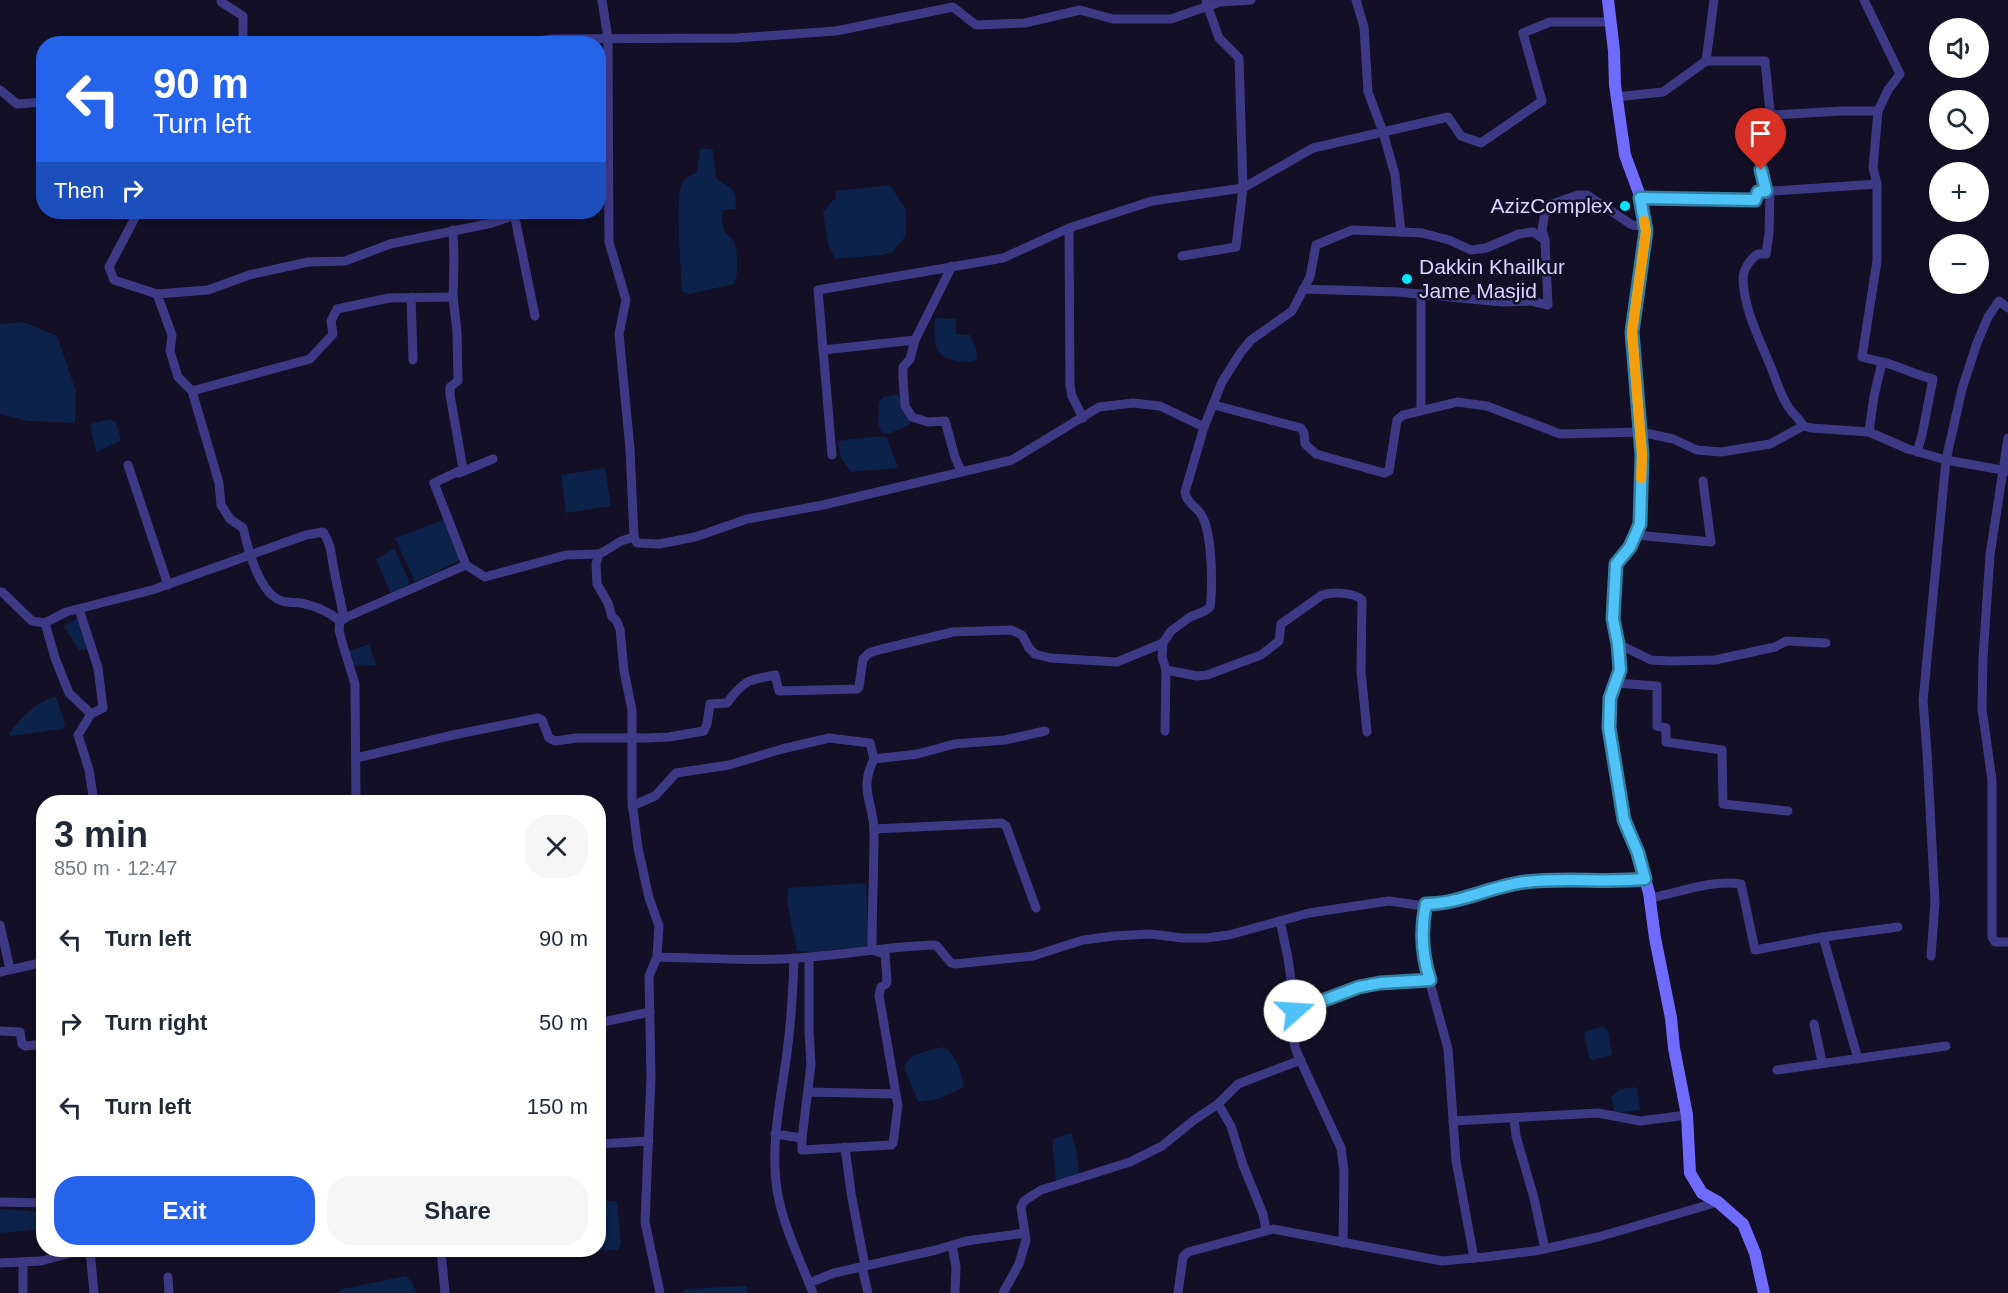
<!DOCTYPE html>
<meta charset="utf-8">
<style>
:root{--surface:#fff;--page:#f6f6f7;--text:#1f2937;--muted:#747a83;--accent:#2563eb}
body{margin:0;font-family:Helvetica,sans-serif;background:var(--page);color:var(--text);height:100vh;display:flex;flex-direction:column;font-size:22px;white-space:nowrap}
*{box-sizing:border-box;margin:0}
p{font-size:20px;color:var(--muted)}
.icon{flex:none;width:33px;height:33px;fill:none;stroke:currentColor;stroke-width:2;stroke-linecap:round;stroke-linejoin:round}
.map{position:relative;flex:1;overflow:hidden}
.drawer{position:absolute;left:36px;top:795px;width:570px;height:462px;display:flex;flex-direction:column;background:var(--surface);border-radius:24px;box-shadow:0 3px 9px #0003}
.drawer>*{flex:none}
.banner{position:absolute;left:36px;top:36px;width:570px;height:183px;border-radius:24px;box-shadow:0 3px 9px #0003;background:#2563eb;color:#fff;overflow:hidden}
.buttons{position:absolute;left:1929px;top:18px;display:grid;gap:12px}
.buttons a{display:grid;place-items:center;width:60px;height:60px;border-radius:50%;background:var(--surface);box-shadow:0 3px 9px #0003;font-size:30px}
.pin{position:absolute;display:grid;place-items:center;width:51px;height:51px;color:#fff;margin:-62px -26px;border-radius:50% 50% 50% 0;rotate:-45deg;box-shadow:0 0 6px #0007}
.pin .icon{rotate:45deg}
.me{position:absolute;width:66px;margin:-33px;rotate:71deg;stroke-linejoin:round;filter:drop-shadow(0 0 4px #0008)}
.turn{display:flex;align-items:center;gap:21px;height:126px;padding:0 18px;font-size:27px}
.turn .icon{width:78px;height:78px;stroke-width:2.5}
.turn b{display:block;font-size:42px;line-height:51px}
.then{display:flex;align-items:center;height:57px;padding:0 18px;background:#0003;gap:12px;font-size:22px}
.round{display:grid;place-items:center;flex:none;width:63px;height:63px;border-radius:24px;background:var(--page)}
.headline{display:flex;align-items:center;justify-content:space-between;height:102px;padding:0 18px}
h1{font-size:36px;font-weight:800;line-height:45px}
.cta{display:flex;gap:12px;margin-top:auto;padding:12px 18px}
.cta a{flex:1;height:69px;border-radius:24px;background:var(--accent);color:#fff;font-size:24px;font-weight:800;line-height:69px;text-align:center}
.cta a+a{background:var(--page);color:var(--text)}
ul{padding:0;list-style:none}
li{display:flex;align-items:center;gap:18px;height:84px;padding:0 18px}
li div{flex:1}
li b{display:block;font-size:22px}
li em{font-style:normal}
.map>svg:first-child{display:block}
</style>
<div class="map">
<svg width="2008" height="1293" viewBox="0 0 2008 1293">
<rect width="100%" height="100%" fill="#130f26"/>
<g fill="#0c2248">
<path d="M 702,148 L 713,150 L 716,177 C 729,191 736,182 736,209 L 723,210 C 721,217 722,227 726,233 C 729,237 730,236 733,240 C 738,250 739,274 734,284 L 689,294 L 682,291 C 681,270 675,198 682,183 C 685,177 692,175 697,172 L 700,150 Z"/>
<polygon points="890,185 906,210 906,236 892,252 882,255 835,259 828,244 823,212 833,200 835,200 836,191"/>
<path d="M 935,318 L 956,319 L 956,334 L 970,335 L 976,348 L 977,359 C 971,363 965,362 958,361 C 931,357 934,341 935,318 Z"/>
<polygon points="23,322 57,336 76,391 75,423 28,421 0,414 0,324"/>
<polygon points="897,394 912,418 909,425 888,434 882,433 878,425 879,402 883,397"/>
<polygon points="110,419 116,422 120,436 120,441 96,452 90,424"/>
<polygon points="871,437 887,437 898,468 851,472 841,458 838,441"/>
<polygon points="605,468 611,506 566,513 561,475"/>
<polygon points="445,519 461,558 457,562 415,582 395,538"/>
<polygon points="393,549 395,550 410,583 394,593 390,592 376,559"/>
<polygon points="76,619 79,619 88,649 79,650 64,626"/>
<polygon points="369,644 376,665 355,666 351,662 349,651"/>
<path d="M 56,697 L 65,724 L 63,729 L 11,736 L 9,734 C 21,717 35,702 56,697 Z"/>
<polygon points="866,883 869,943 867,946 814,952 797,951 787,901 788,888"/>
<polygon points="1601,1027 1604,1027 1608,1031 1612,1055 1592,1060 1589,1057 1584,1034 1586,1031"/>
<path d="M 943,1047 C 955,1051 960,1071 964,1083 L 962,1088 L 938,1099 L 918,1102 L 905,1070 C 904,1053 930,1051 943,1047 Z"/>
<polygon points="1632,1087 1637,1088 1640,1110 1615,1113 1611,1097 1619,1090"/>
<polygon points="1072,1133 1077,1154 1079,1175 1058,1182 1056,1180 1053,1150 1053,1139 1067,1134"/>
<polygon points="599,1201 615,1201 617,1203 621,1244 618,1250 544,1253 537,1251 598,1250"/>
<polygon points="0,1209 42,1212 42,1229 0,1233"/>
<polygon points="406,1276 412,1282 416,1293 337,1293 343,1289"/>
<polygon points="745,1286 747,1287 748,1293 680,1293 687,1289"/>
</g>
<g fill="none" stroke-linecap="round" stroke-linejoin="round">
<g stroke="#3d3a85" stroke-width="9">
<polyline points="221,0 221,2 243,16 243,44"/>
<path d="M 602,0 L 608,39 L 609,242 L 626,300 L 619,334 L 630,449 L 634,537 L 637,543 L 659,544 L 695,537 L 747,519 L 823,505 L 1012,460 L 1099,407 L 1133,403 L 1160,406 L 1204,427 L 1185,492 C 1186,504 1199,507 1203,518 C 1212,537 1213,585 1210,607 L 1205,611 L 1190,617 L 1171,631 L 1163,643 L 1162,657 L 1166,670 L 1165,731"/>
<polyline points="1864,0 1900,74 1888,90 1878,111 1873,168 1877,184 1877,261 1862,357 1882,362 1874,396 1869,432"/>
<polyline points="1206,2 1219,38 1239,58 1243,188 1313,148 1383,132 1368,92 1364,27 1356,0"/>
<polyline points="516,44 552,39 737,38 836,31 953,7 976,25 1025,23 1080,10 1113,19 1171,19 1220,2 1251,0"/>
<polyline points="1706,61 1765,61 1770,112 1774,115 1841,111 1878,111"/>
<polyline points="0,90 17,104 44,102"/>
<polyline points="1616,97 1663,92 1706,61 1714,0"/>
<path d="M 1770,190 L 1769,234 L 1766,254 L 1758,254 C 1751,258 1744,268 1743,277 C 1743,307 1759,338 1770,365 C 1776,379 1780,395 1789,408 C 1793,414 1799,418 1803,426 L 1811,428 L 1869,432 L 1908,449 L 1946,460 L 2008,471"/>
<polyline points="1766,191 1754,139 1753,119 1756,115 1770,112"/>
<polyline points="1640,198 1755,200 1758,192 1877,184"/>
<polyline points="138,212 109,267 114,280 157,294"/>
<polyline points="513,215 516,223 535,316"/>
<polyline points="453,230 454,259 453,297 457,332 458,381 450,387 450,395 463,469 434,483 466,565"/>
<polyline points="1401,232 1422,233 1449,240 1471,250 1486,248 1519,234 1533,232 1545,240"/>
<polyline points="1303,289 1398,292 1502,302 1531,301 1548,305 1545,240 1542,230 1546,206 1578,195 1587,195 1632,225 1641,226 1646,231"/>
<polyline points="1421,294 1421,410"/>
<polyline points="411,297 413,360"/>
<polyline points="915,340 952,266"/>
<polyline points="823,350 915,340 910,359 903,367 903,378 905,406 912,417 928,422 945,421 955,457 961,471"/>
<path d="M 1882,362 C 1900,366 1915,375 1933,379 L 1922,435 L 1917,452"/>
<polyline points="192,391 310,359 333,334 331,321 337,309 389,298 453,297"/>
<polyline points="1214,405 1301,428 1304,433 1305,444 1316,454 1384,473 1389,471 1397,420 1403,415 1457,402 1487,406 1560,434 1641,432 1673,439 1697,450 1721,452 1770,444 1803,426"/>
<polyline points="1083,418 1072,396 1070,386 1069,228 1152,201 1243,188 1236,247 1182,256"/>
<polyline points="1204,427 1222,382 1241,352 1251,340 1292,311 1310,277 1316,245 1352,230 1401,232 1395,175 1383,132 1448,117 1461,136 1481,143 1542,101 1523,33 1550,22 1610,22"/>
<polyline points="2008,438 1990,555 1983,658 1982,709 1992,780 1992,937 1995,942 2008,942"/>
<polyline points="832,455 818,290 1003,258 1069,228"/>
<polyline points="128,465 168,585"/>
<polyline points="459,473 493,459"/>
<polyline points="1635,535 1711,542 1703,481"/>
<polyline points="634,537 621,541 605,551 599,554 596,564 597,584 608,603 612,617 616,620 620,629 624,671 632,710 632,802 638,848 649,898 659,926 657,957 649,976 651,1077 645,1222 660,1293"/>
<path d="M 0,592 L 2,592 L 32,621 L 45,623 L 66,612 L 152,590 L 306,535 L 323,532 C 332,545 331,556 334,570 C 337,586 341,602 344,619"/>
<polyline points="79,609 98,668 103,708 91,714 78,735 89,770 94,802"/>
<polyline points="340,620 466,565 485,577 566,555 599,554"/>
<path d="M 340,621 C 328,611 317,606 301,603 C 295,602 288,603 282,601 C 259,594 248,549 243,528 L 230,519 L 221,505 L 219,483 L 192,391 L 178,377 L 170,351 L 172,335 L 157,294 L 208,290 L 249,275 L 308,262 L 345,261 L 390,244 L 492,223 L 523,212"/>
<polyline points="340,621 339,630 342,642 355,684 356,802"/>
<polyline points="45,623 55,658 69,693 91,714"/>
<polyline points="1618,644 1651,660 1670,661 1715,660 1775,647 1786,641 1826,643"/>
<path d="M 1166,670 L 1197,676 L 1207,675 L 1261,655 L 1279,641 L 1281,624 L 1322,595 C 1332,592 1355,592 1362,600 L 1361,671 L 1367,732"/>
<polyline points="1616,683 1657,686 1657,726 1666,728 1666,742 1722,750 1723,804 1788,811"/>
<path d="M 356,758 L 453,735 L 538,718 L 542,720 L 549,738 L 555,741 L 577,738 L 647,738 L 669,737 L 704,731 L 707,724 L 710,704 L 727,703 C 744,680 748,680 775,675 L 779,691 L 857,689 L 859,687 L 863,659 L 869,653 L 878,650 L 953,632 L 1011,630 L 1022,635 L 1029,648 L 1035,654 L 1050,658 L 1117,662 L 1163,643"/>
<polyline points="632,806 655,796 676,773 729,765 782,749 829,738 870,743 874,759 918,754 954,744 1005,740 1045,731"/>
<polyline points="874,829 1002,823 1006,826 1036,908"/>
<path d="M 1650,898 C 1679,893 1711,879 1741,884 L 1755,950 L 1823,937 L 1858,1059"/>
<polyline points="1426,904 1422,935 1424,961 1448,1049 1456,1161 1474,1258"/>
<polyline points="1280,921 1288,958 1295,1011 1286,1016 1297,1053 1341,1148 1344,1171 1343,1243"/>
<polyline points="0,925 10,969"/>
<polyline points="1823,937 1898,927"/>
<path d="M 872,950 C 872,910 874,871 874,832 C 874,802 858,791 874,759"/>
<polyline points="1931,956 1935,902 1927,752 1923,701 1946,460 1962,389 1977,343 1988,317 1999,301 2008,308"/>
<path d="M 657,957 C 708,958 759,962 810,957 C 851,954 892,946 934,945 L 937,946 L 951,963 L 955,964 L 1033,956 L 1083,940 L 1114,936 L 1150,934 L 1183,938 L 1206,938 L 1229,935 L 1309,913 L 1389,901 L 1417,905 L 1433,904 L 1456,901 L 1505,885 L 1528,881 L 1572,880 L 1623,881 L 1645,879"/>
<path d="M 794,958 C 793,990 791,1022 787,1053 C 781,1098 770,1144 777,1190 C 783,1226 800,1259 813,1293"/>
<polyline points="0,972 44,962"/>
<polyline points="1295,1011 1359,987 1380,983 1430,980"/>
<polyline points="598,1023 650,1012"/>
<polyline points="1814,1024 1822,1062"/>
<polyline points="0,1031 20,1032 22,1044 25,1046 44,1044"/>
<polyline points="1777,1070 1946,1046"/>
<polyline points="808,1092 896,1094"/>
<polyline points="1218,1104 1231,1126 1243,1165 1263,1214 1266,1230"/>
<polyline points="1514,1118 1516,1136 1534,1198 1545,1249"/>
<polyline points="1453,1121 1598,1113 1640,1121 1687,1115"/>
<polyline points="775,1134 802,1138 802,1150 891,1145 893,1143 898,1106 879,995 881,987 886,984 887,981 885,954 875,951"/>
<polyline points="802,1138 811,1065 809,1031 809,958"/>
<polyline points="598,1144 649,1141"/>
<polyline points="845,1147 851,1193 865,1266"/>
<polyline points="0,1202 44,1203"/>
<polyline points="952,1245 956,1267 955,1293"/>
<polyline points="90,1250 94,1293"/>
<polyline points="441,1250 445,1293"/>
<polyline points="0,1263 41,1261 75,1252 78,1250"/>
<polyline points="862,1267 868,1293"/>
<polyline points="168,1277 169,1293"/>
<polyline points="809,1283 834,1273 936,1250 966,1241 1025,1233"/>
<polyline points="23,1293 23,1262"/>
<polyline points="1003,1293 1019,1264 1026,1240 1021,1207 1024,1201 1041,1190 1130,1162 1162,1146 1194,1120 1218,1104 1238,1084 1301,1060"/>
<polyline points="1178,1293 1183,1257 1188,1252 1273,1229 1442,1261 1485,1257 1535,1251 1598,1237 1718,1202"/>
</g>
<polyline stroke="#6f6bff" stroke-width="12" points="1608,0 1614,51 1615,85 1625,155 1639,193 1646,231 1632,332 1642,455 1640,524 1630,547 1616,564 1613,619 1618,644 1620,670 1610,698 1609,728 1624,820 1638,853 1649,893 1655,938 1671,1018 1674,1048 1687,1115 1690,1173 1702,1193 1718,1202 1743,1224 1755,1253 1764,1293"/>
</g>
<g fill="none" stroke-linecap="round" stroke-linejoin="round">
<g stroke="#337fa1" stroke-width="15">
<path id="route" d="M 1295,1011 L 1359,987 L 1380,983 L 1430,980 C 1422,955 1420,931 1426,904 C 1460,904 1491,886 1525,882 C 1565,877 1605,883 1645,879 L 1638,853 L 1624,820 L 1609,728 L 1610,698 L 1620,670 L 1618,644 L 1613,619 L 1616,564 L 1630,547 L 1640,524 L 1642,455 L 1632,332 L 1646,231 L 1640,198 L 1755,200 L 1758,192 L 1766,191 L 1761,170"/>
</g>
<use href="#route" stroke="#4fc3f7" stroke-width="10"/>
<polyline stroke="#f59e0b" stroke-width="10" points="1641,478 1642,455 1632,332 1646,231 1644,221"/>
</g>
<g fill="#00e5ff" stroke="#130f26" stroke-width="2">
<circle cx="1625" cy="206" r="6"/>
<circle cx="1407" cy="279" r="6"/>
</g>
<g text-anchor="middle" stroke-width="5" stroke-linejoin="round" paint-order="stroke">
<g font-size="21" fill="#d9d4ff" stroke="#130f26" text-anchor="end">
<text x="1613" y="213">AzizComplex</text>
<text x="1419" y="274" text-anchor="start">Dakkin Khailkur<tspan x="1419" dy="24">Jame Masjid</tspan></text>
</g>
</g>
</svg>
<div class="buttons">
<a><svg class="icon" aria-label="sound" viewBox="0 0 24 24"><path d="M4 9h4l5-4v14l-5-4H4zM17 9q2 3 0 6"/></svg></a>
<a><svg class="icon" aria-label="search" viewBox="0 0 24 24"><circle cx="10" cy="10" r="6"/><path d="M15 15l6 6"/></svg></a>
<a>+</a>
<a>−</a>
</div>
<div class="pin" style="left:1761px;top:170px;background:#d93025"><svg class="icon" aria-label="arrive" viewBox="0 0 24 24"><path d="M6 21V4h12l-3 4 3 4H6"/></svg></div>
<svg class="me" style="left:1295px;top:1011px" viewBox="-20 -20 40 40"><circle r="19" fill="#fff"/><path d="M0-13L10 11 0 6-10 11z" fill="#4fc3f7"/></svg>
<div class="banner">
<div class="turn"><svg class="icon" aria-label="left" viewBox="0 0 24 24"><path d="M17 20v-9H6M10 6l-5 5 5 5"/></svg><div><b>90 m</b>Turn left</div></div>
<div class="then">Then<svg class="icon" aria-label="right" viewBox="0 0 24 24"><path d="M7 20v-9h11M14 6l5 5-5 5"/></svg></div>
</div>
<section class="drawer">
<div class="headline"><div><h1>3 min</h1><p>850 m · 12:47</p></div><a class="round"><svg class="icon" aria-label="close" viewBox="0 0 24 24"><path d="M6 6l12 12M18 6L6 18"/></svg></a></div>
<ul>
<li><svg class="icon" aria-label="left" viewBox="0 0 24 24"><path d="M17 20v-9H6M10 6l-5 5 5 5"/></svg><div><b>Turn left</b></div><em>90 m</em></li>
<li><svg class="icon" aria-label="right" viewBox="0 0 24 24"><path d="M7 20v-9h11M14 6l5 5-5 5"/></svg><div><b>Turn right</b></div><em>50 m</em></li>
<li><svg class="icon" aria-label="left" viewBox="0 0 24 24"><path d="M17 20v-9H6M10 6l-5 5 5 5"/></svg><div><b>Turn left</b></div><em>150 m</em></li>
</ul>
<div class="cta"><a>Exit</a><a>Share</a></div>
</section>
</div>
